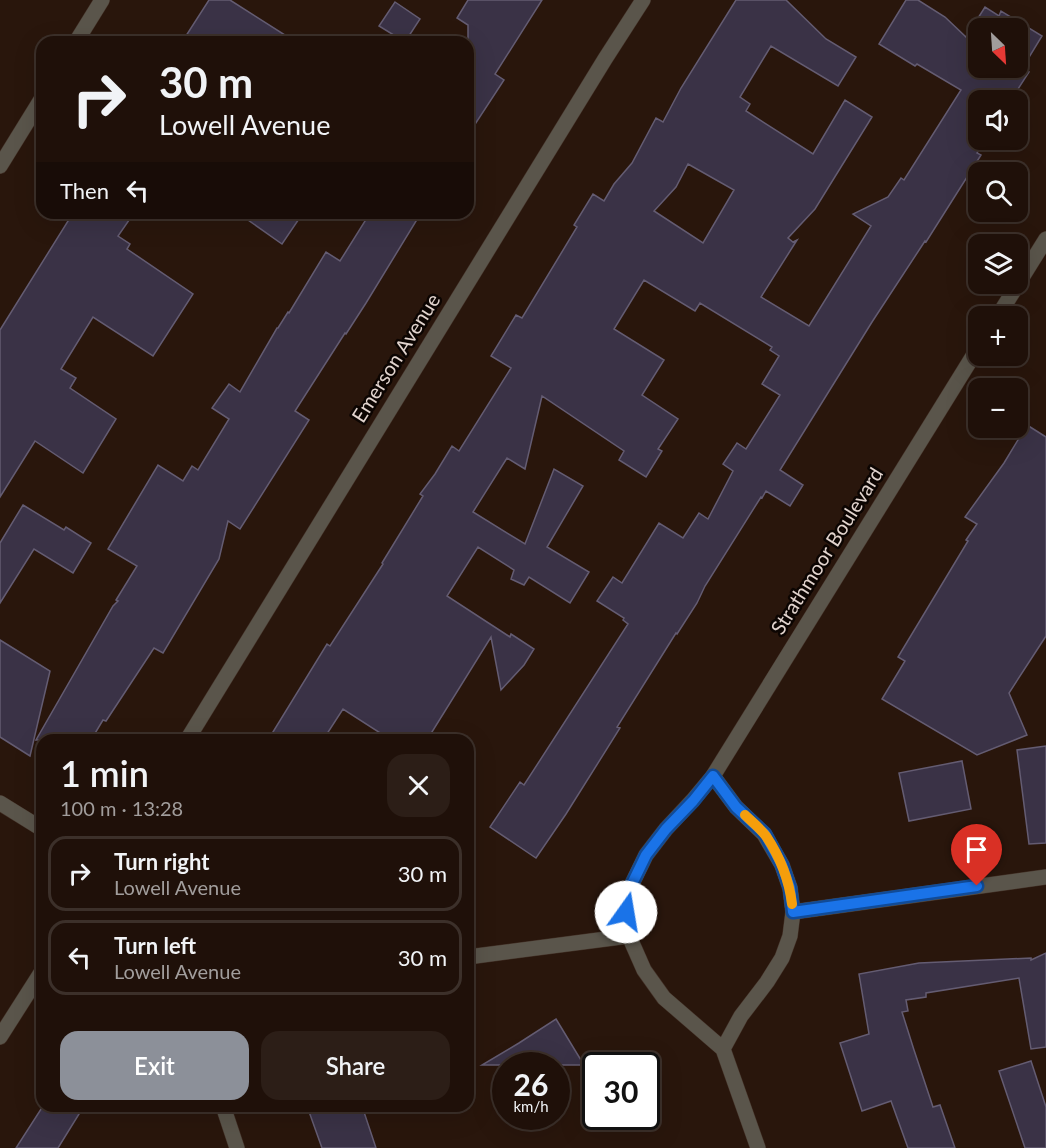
<!DOCTYPE html>
<meta charset="utf-8">
<style>
:root{--surface:#1f1009;--page:#2c1e17;--text:#f1f3f6;--muted:#a19d9c;--line:#3c302a;--accent:#8c9099}
body{margin:0;font-family:Lato,sans-serif;background:var(--page);color:var(--text);height:100vh;display:flex;flex-direction:column;font-size:22px;white-space:nowrap}
*{box-sizing:border-box;margin:0}
p{font-size:20px;color:var(--muted)}
.icon{flex:none;width:33px;height:33px;fill:none;stroke:currentColor;stroke-width:2;stroke-linecap:round;stroke-linejoin:round}
.map{position:relative;flex:1;overflow:hidden}
.side{position:absolute;left:36px;top:734px;width:438px;height:378px;display:flex;flex-direction:column;background:var(--surface);border-radius:18px;box-shadow:0 6px 24px #0002,0 0 0 2px var(--line)}
.side>*{flex:none}
.hud{position:absolute;left:36px;top:36px;width:438px;height:183px;border-radius:18px;box-shadow:0 6px 24px #0002,0 0 0 2px var(--line);background:#1f1009;color:var(--text);overflow:hidden}
.needle{width:39px;rotate:155deg}
.buttons{position:absolute;left:968px;top:18px;display:grid;gap:12px}
.buttons a{display:grid;place-items:center;width:60px;height:60px;border-radius:12px;background:var(--surface);box-shadow:0 6px 24px #0002,0 0 0 2px var(--line);font-size:30px}
.speed{position:absolute;left:492px;top:1052px;display:flex;gap:12px;font-size:30px;font-weight:700;text-align:center}
.speed>*{display:grid;place-content:center;width:78px;height:78px;border-radius:50%;background:var(--surface);box-shadow:0 6px 24px #0002,0 0 0 2px var(--line);line-height:1}
.speed small{font-size:15px;font-weight:400}
.speed .limit{border:3px solid #111;border-radius:9px;background:#fff;color:#111}
.pin{position:absolute;display:grid;place-items:center;width:51px;height:51px;color:#fff;margin:-62px -26px;border-radius:50% 50% 50% 0;rotate:-45deg;box-shadow:0 0 6px #0007}
.pin .icon{rotate:45deg}
.me{position:absolute;width:66px;margin:-33px;rotate:13deg;stroke-linejoin:round;filter:drop-shadow(0 0 4px #0008)}
.turn{display:flex;align-items:center;gap:21px;height:126px;padding:0 24px;font-size:27px}
.turn .icon{width:78px;height:78px;stroke-width:2.5}
.turn b{display:block;font-size:42px;line-height:51px}
.then{display:flex;align-items:center;height:57px;padding:0 24px;background:#0003;gap:12px;font-size:22px}
.round{display:grid;place-items:center;flex:none;width:63px;height:63px;border-radius:18px;background:var(--page)}
.head{display:flex;align-items:center;justify-content:space-between;height:102px;padding:0 24px}
h1{font-size:36px;font-weight:600;line-height:45px}
.action{display:flex;gap:12px;margin-top:auto;padding:12px 24px}
.action a{flex:1;height:69px;border-radius:18px;background:var(--accent);color:#fff;font-size:24px;font-weight:600;line-height:69px;text-align:center}
.action a+a{background:var(--page);color:var(--text)}
ul{padding:0;list-style:none}
li{display:flex;align-items:center;gap:18px;height:75px;margin:0 12px 9px;padding:0 12px;border:3px solid var(--line);border-radius:18px}
li div{flex:1}
li b{display:block;font-size:22px}
li em{font-style:normal}
.map>svg:first-child{display:block}
</style>
<div class="map">
<svg width="1046" height="1148" viewBox="0 0 1046 1148">
<rect width="100%" height="100%" fill="#29160c"/>
<g fill="#3a3246" stroke="#645c72" stroke-width="1.5" fill-rule="evenodd">
<polygon points="209,0 230,0 296,42 182,42"/>
<polygon points="468,0 542,0 495,74 504,80 468,135 468,25 457,18"/>
<path d="M 736,0 L 786,0 L 826,39 L 856,57 L 838,86 L 771,46 L 740,97 L 750,104 L 746,111 L 813,154 L 845,100 L 872,117 L 815,209 L 788,238 L 793,242 L 797,240 L 761,297 L 809,326 L 871,226 L 853,214 L 888,197 L 901,178 L 904,180 L 961,90 L 917,64 L 915,66 L 879,44 L 906,0 L 918,0 L 945,17 L 966,37 L 985,7 L 999,16 L 1001,11 L 1042,36 L 1023,67 L 1029,72 L 1011,100 L 978,100 L 978,140 L 986,140 L 977,153 L 981,155 L 926,242 L 925,241 L 872,322 L 780,470 L 803,485 L 790,506 L 766,491 L 762,498 L 761,497 L 705,586 L 697,603 L 677,634 L 676,633 L 617,727 L 620,728 L 566,814 L 536,858 L 490,827 L 520,782 L 524,785 L 628,624 L 623,620 L 624,618 L 597,601 L 613,577 L 622,583 L 659,523 L 683,538 L 699,513 L 708,519 L 733,471 L 723,464 L 737,443 L 746,449 L 780,395 L 762,384 L 779,356 L 770,350 L 772,347 L 700,303 L 695,311 L 644,280 L 614,329 L 664,360 L 642,395 L 678,419 L 658,449 L 662,451 L 646,477 L 619,460 L 624,451 L 542,396 L 525,469 L 507,458 L 473,512 L 525,544 L 554,469 L 583,486 L 547,547 L 589,572 L 570,603 L 529,577 L 524,585 L 511,579 L 514,570 L 478,547 L 447,596 L 510,637 L 511,634 L 534,649 L 524,665 L 501,690 L 491,637 L 427,740 L 391,740 L 343,709 L 323,740 L 268,740 L 327,644 L 330,646 L 383,564 L 382,563 L 423,496 L 420,494 L 435,474 L 452,446 L 459,451 L 511,368 L 491,356 L 516,315 L 522,318 L 577,227 L 574,225 L 593,194 L 604,201 L 614,184 L 632,163 L 656,118 L 663,122 L 681,88 ZM 978,28 L 1017,28 L 1017,68 L 978,68 ZM 688,164 L 734,190 L 703,243 L 654,211 L 676,187 Z"/>
<polygon points="395,2 420,19 405,42 379,26"/>
<polygon points="73,213 134,213 118,236 130,244 127,249 193,294 153,356 93,317 61,369 76,378 70,388 116,419 83,473 35,441 0,497 0,330"/>
<polygon points="238,213 303,213 282,244"/>
<polygon points="370,213 421,213 366,303 346,334 345,333 295,411 309,420 240,529 228,521 219,559 163,653 154,648 106,721 103,720 91,740 36,740 113,606 118,601 116,600 137,566 108,549 158,465 183,481 192,466 198,470 229,419 212,408 229,384 240,392 277,328 278,328 288,312 289,313 326,252 340,261"/>
<polygon points="1027,425 1046,437 1046,636 1009,693 1027,735 977,755 882,699 905,661 898,657 968,541 966,540 977,524 965,517 1004,463"/>
<polygon points="23,505 64,530 66,527 91,543 73,573 34,549 0,603 0,543"/>
<polygon points="0,640 50,671 30,756 0,737"/>
<polygon points="1046,746 1046,843 1029,844 1017,750"/>
<polygon points="962,761 971,809 909,821 899,773"/>
<polygon points="1046,953 1046,1047 1031,1049 1019,978 926,993 926,997 906,1000 908,1011 902,1012 914,1050 933,1107 940,1105 955,1148 908,1148 891,1101 862,1111 840,1043 869,1034 859,974 919,963 1031,958 1031,960"/>
<polygon points="556,1019 584,1065 482,1065 519,1043"/>
<polygon points="1031,1061 1046,1107 1046,1148 1025,1148 999,1071"/>
<polygon points="43,1106 84,1106 58,1148 16,1148"/>
<polygon points="307,1106 362,1106 376,1148 322,1148"/>
</g>
<g fill="none" stroke-linecap="round" stroke-linejoin="round">
<g stroke="#433127" stroke-width="16">
<g id="street">
<polyline points="76,42 102,0"/>
<polyline points="0,166 42,98"/>
<polyline points="998,316 1046,239"/>
<polyline points="187,740 605,59 643,0"/>
<polyline points="713,776 978,348"/>
<polyline points="0,803 42,829"/>
<polyline points="793,912 1046,877"/>
<polyline points="468,957 629,936"/>
<polyline points="0,1037 42,971"/>
<polyline points="723,1049 741,1016 767,982 782,958 790,936 793,912 790,888 782,865 764,834 736,807 713,776 693,800 666,829 646,855 630,888 626,912 629,936 644,970 664,998 723,1049 758,1148"/>
<polyline points="223,1106 237,1148"/>
</g>
</g>
<use href="#street" stroke="#5a554b" stroke-width="15"/>
</g>
<g fill="none" stroke-linecap="round" stroke-linejoin="round">
<g stroke="#114b97" stroke-width="15">
<polyline id="route" points="626,912 630,888 646,855 666,829 693,801 713,776 736,807 765,834 782,865 790,888 793,912 977,886"/>
</g>
<use href="#route" stroke="#1a73e8" stroke-width="10"/>
<path stroke="#f59e0b" stroke-width="10" d="M 745,815 C 752,822 760,828 766,836 C 780,857 789,879 792,904"/>
</g>
<g text-anchor="middle" stroke-width="5" stroke-linejoin="round" paint-order="stroke">
<g font-size="20" fill="#e2d4ce" stroke="#0c0502">
<text transform="translate(396 358) rotate(-58)" y="7">Emerson Avenue</text>
<text transform="translate(827 551) rotate(-58)" y="7">Strathmoor Boulevard</text>
</g>
</g>
</svg>
<div class="buttons">
<a><svg class="needle" viewBox="-14 -14 28 28"><path d="M0-13l5 13h-10z" fill="#e53935"/><path d="M0 13l5-13h-10z" fill="#a19d9c"/></svg></a>
<a><svg class="icon" aria-label="sound" viewBox="0 0 24 24"><path d="M4 9h4l5-4v14l-5-4H4zM17 9q2 3 0 6"/></svg></a>
<a><svg class="icon" aria-label="search" viewBox="0 0 24 24"><circle cx="10" cy="10" r="6"/><path d="M15 15l6 6"/></svg></a>
<a><svg class="icon" aria-label="layers" viewBox="0 0 24 24"><path d="M12 4l9 5-9 5-9-5zM3 14l9 5 9-5"/></svg></a>
<a>+</a>
<a>−</a>
</div>
<div class="speed"><div>26<small>km/h</small></div><div class="limit">30</div></div>
<div class="pin" style="left:977px;top:886px;background:#d93025"><svg class="icon" aria-label="arrive" viewBox="0 0 24 24"><path d="M6 21V4h12l-3 4 3 4H6"/></svg></div>
<svg class="me" style="left:626px;top:912px" viewBox="-20 -20 40 40"><circle r="19" fill="#fff"/><path d="M0-13L10 11 0 6-10 11z" fill="#1a73e8"/></svg>
<div class="hud">
<div class="turn"><svg class="icon" aria-label="right" viewBox="0 0 24 24"><path d="M7 20v-9h11M14 6l5 5-5 5"/></svg><div><b>30 m</b>Lowell Avenue</div></div>
<div class="then">Then<svg class="icon" aria-label="left" viewBox="0 0 24 24"><path d="M17 20v-9H6M10 6l-5 5 5 5"/></svg></div>
</div>
<section class="side">
<div class="head"><div><h1>1 min</h1><p>100 m · 13:28</p></div><a class="round"><svg class="icon" aria-label="close" viewBox="0 0 24 24"><path d="M6 6l12 12M18 6L6 18"/></svg></a></div>
<ul>
<li><svg class="icon" aria-label="right" viewBox="0 0 24 24"><path d="M7 20v-9h11M14 6l5 5-5 5"/></svg><div><b>Turn right</b><p>Lowell Avenue</p></div><em>30 m</em></li>
<li><svg class="icon" aria-label="left" viewBox="0 0 24 24"><path d="M17 20v-9H6M10 6l-5 5 5 5"/></svg><div><b>Turn left</b><p>Lowell Avenue</p></div><em>30 m</em></li>
</ul>
<div class="action"><a>Exit</a><a>Share</a></div>
</section>
</div>
